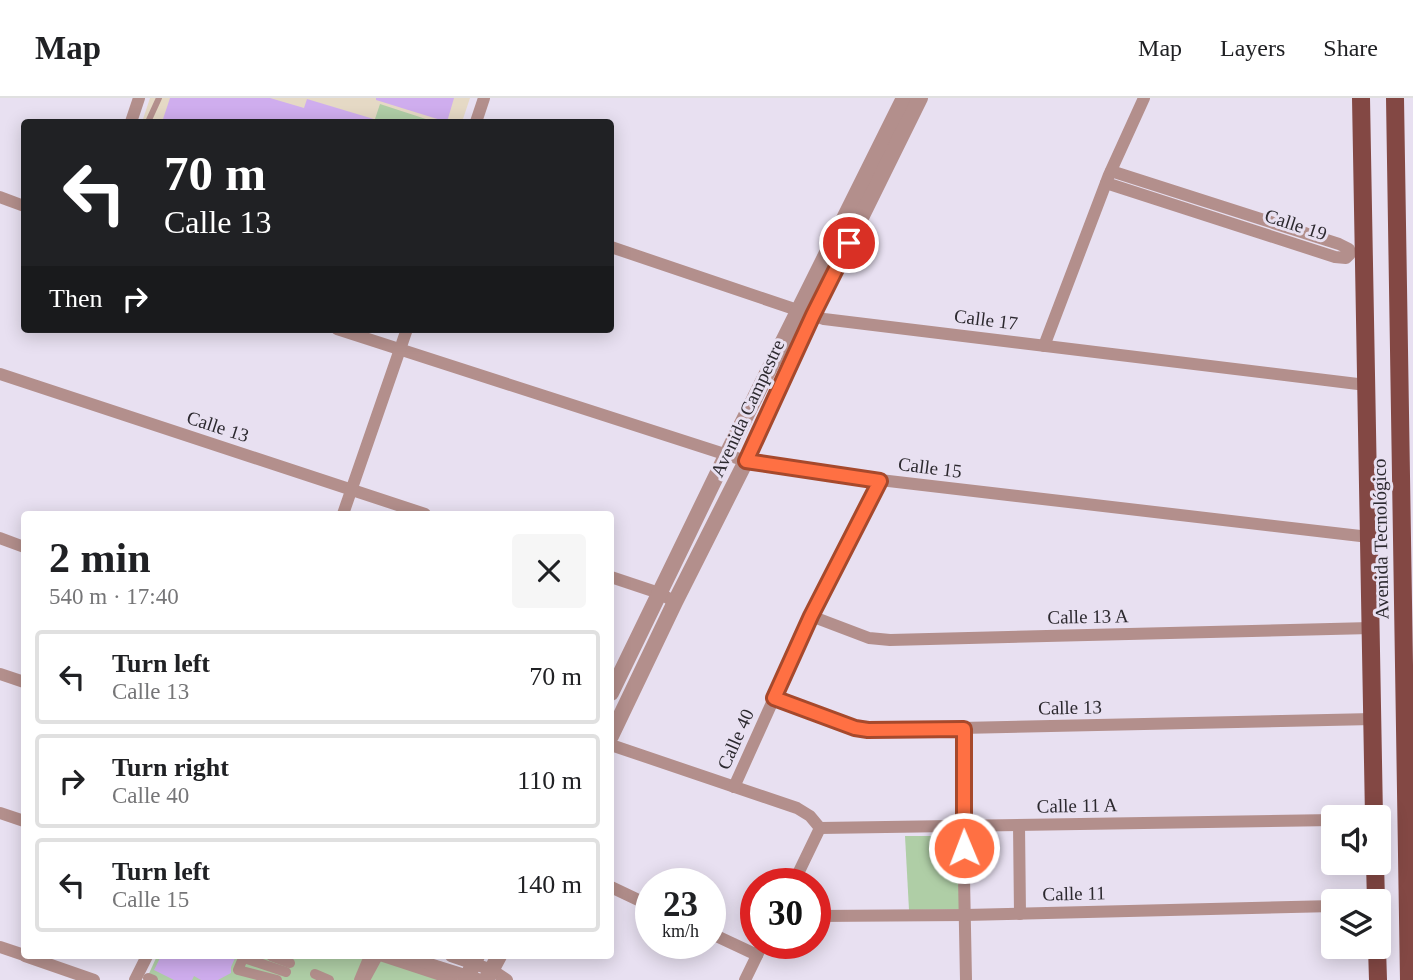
<!DOCTYPE html>
<meta charset="utf-8">
<style>
:root{--surface:#fff;--page:#f6f6f6;--text:#202124;--muted:#757577;--line:#e0e0e0}
body{margin:0;font-family:Georgia,serif;background:var(--page);color:var(--text);height:100vh;display:flex;flex-direction:column;font-size:26px;white-space:nowrap}
*{box-sizing:border-box;margin:0}
p{font-size:23px;color:var(--muted)}
.icon{flex:none;width:38px;height:38px;fill:none;stroke:currentColor;stroke-width:2;stroke-linecap:round;stroke-linejoin:round}
.map{position:relative;flex:1;overflow:hidden}
.panel{position:absolute;left:21px;top:413px;width:593px;height:448px;display:flex;flex-direction:column;background:var(--surface);border-radius:7px;box-shadow:0 4px 18px #0003}
.panel>*{flex:none}
.guide{position:absolute;left:21px;top:21px;width:593px;height:214px;border-radius:7px;box-shadow:0 4px 18px #0003;background:#202124;color:#fff;overflow:hidden}
.controls{position:absolute;left:1321px;top:707px;display:grid;gap:14px}
.controls a{display:grid;place-items:center;width:70px;height:70px;border-radius:7px;background:var(--surface);box-shadow:0 4px 18px #0003;font-size:35px}
.speed{position:absolute;left:635px;top:770px;display:flex;gap:14px;font-size:35px;font-weight:700;text-align:center}
.speed>*{display:grid;place-content:center;width:91px;height:91px;border-radius:50%;background:var(--surface);box-shadow:0 4px 18px #0003;line-height:1}
.speed small{font-size:18px;font-weight:400}
.speed .limit{border:10px solid #d22;background:#fff;color:#111}
.pin{position:absolute;display:grid;place-items:center;width:60px;height:60px;color:#fff;margin:-30px;border:4px solid #fff;border-radius:50%;box-shadow:0 2px 7px #0007}
.me{position:absolute;width:77px;margin:-38px;rotate:359deg;stroke-linejoin:round;filter:drop-shadow(0 0 5px #0008)}
.turn{display:flex;align-items:center;gap:24px;height:147px;padding:0 28px;font-size:32px}
.turn .icon{width:91px;height:91px;stroke-width:2.5}
.turn b{display:block;font-size:49px;line-height:60px}
.then{display:flex;align-items:center;height:66px;padding:0 28px;background:#0003;gap:14px;font-size:26px}
.round{display:grid;place-items:center;flex:none;width:74px;height:74px;border-radius:7px;background:var(--page)}
.headline{display:flex;align-items:center;justify-content:space-between;height:119px;padding:0 28px}
h1{font-size:42px;font-weight:700;line-height:52px}
ul{padding:0;list-style:none}
li{display:flex;align-items:center;gap:21px;height:94px;margin:0 14px 10px;padding:0 14px;border:4px solid var(--line);border-radius:7px}
li div{flex:1}
li b{display:block;font-size:26px}
li em{font-style:normal}
header{display:flex;align-items:center;gap:42px;box-sizing:border-box;height:98px;padding:0 35px;background:var(--surface);border-bottom:2px solid var(--line)}
header strong{font-size:33px}
nav{display:flex;gap:38px;margin-inline-start:auto;font-size:24px}
.map>svg:first-child{display:block}
</style>
<header>
<strong>Map</strong>
<nav><a>Map</a><a>Layers</a><a>Share</a></nav>
</header>
<div class="map">
<svg width="1413" height="882" viewBox="0 0 1413 882">
<rect width="100%" height="100%" fill="#e8e0f1"/>
<polygon fill="#e5d9c5" points="150,0 470,0 462,24 142,24"/>
<g fill="#afcea6">
<polygon points="380,6 435,24 374,24"/>
<polygon points="905,738 960,738 961,811 909,812"/>
<polygon points="157,858 388,858 457,882 146,882"/>
</g>
<g fill="#cfadee">
<polygon points="170,0 270,0 304,10 307,1 377,22 377,24 162,24"/>
<polygon points="376,0 454,0 447,24 376,2"/>
<polygon points="161,858 236,858 231,869 231,875 218,882 201,882 194,878 192,882 174,882 154,872"/>
</g>
<g fill="none" stroke-linecap="round" stroke-linejoin="round">
<polyline stroke="#b38f8c" stroke-width="6" points="148,24 159,0"/>
<g stroke="#b38f8c" stroke-width="10">
<polyline points="244,858 238,872 277,882"/>
<polyline points="271,858 290,865"/>
<polyline points="380,858 453,882"/>
<polyline points="244,860 286,874"/>
<polyline points="315,876 329,882"/>
<polyline points="148,880 153,882"/>
<polyline points="359,882 369,858"/>
<polyline points="365,882 378,858"/>
</g>
<g stroke="#b38f8c" stroke-width="12">
<polyline points="131,24 139,0"/>
<polyline points="476,24 484,0"/>
<polyline points="1106,85 1335,159 1346,160 1350,156 1349,151 1339,146 1111,73"/>
<polyline points="0,99 24,108"/>
<polyline points="611,149 824,221 1366,287"/>
<polyline points="337,231 746,363 880,382 1369,439"/>
<polyline points="1044,248 1109,77 1144,0"/>
<polyline points="0,276 425,416"/>
<polyline points="343,416 407,231"/>
<polyline points="0,440 24,449"/>
<polyline points="611,479 659,495 675,504"/>
<polyline points="811,518 869,540 890,542 1371,530"/>
<polyline points="0,576 24,584"/>
<polyline points="774,600 855,630 868,632 1373,621"/>
<polyline points="964,631 963,728 966,882"/>
<polyline points="611,647 797,710 810,718 820,730"/>
<polyline points="734,689 811,518 880,382"/>
<polyline points="0,715 24,723"/>
<polyline points="1019,727 1020,816"/>
<polyline points="820,730 1334,722"/>
<polyline points="793,786 820,730"/>
<polyline points="611,789 651,808"/>
<polyline points="816,818 965,817 1334,808"/>
<polyline points="710,835 757,857"/>
<polyline points="0,849 24,857"/>
<polyline points="25,858 94,882"/>
<polyline points="404,858 481,882"/>
<polyline points="451,858 492,872 507,882"/>
<polyline points="135,882 147,858"/>
<polyline points="745,882 763,845"/>
</g>
<g stroke="#b38f8c" stroke-width="16">
<polyline points="611,595 726,358 904,0"/>
<polyline points="611,638 675,504 746,363 813,217 920,0"/>
<polyline points="466,882 477,858"/>
<polyline points="486,882 499,858"/>
</g>
<g stroke="#834844" stroke-width="18">
<polyline points="1361,0 1374,719"/>
<polyline points="1395,0 1409,882"/>
<polyline points="1375,765 1376,803"/>
<polyline points="1377,849 1378,882"/>
</g>
</g>
<g fill="none" stroke-linecap="round" stroke-linejoin="round">
<g stroke="#a6492c" stroke-width="18">
<polyline id="route" points="849,145 813,217 746,363 880,383 811,518 774,600 855,630 868,632 964,631 964,750"/>
</g>
<use href="#route" stroke="#ff7043" stroke-width="12"/>
</g>
<g text-anchor="middle" stroke-width="6" stroke-linejoin="round" paint-order="stroke">
<g font-size="19" fill="#2c292f" stroke="#e8e0f1">
<text transform="translate(1296 126) rotate(18)" y="7">Calle 19</text>
<text transform="translate(986 221) rotate(7)" y="7">Calle 17</text>
<text transform="translate(747 310) rotate(-65)" y="7">Avenida Campestre</text>
<text transform="translate(218 328) rotate(18)" y="7">Calle 13</text>
<text transform="translate(930 369) rotate(7)" y="7">Calle 15</text>
<text transform="translate(1380 441) rotate(-91)" y="7">Avenida Tecnológico</text>
<text transform="translate(1088 518) rotate(-1)" y="7">Calle 13 A</text>
<text transform="translate(1070 609) rotate(-1)" y="7">Calle 13</text>
<text transform="translate(735 641) rotate(-66)" y="7">Calle 40</text>
<text transform="translate(1077 707) rotate(-1)" y="7">Calle 11 A</text>
<text transform="translate(1074 795) rotate(-1)" y="7">Calle 11</text>
</g>
</g>
</svg>
<div class="controls">
<a><svg class="icon" aria-label="sound" viewBox="0 0 24 24"><path d="M4 9h4l5-4v14l-5-4H4zM17 9q2 3 0 6"/></svg></a>
<a><svg class="icon" aria-label="layers" viewBox="0 0 24 24"><path d="M12 4l9 5-9 5-9-5zM3 14l9 5 9-5"/></svg></a>
</div>
<div class="speed"><div>23<small>km/h</small></div><div class="limit">30</div></div>
<div class="pin" style="left:849px;top:145px;background:#d93025"><svg class="icon" aria-label="arrive" viewBox="0 0 24 24"><path d="M6 21V4h12l-3 4 3 4H6"/></svg></div>
<svg class="me" style="left:964px;top:750px" viewBox="-20 -20 40 40"><circle r="17" fill="#ff7043" stroke="#fff" stroke-width="3"/><path d="M0-11L8 9 0 5-8 9z" fill="#fff"/></svg>
<div class="guide">
<div class="turn"><svg class="icon" aria-label="left" viewBox="0 0 24 24"><path d="M17 20v-9H6M10 6l-5 5 5 5"/></svg><div><b>70 m</b>Calle 13</div></div>
<div class="then">Then<svg class="icon" aria-label="right" viewBox="0 0 24 24"><path d="M7 20v-9h11M14 6l5 5-5 5"/></svg></div>
</div>
<section class="panel">
<div class="headline"><div><h1>2 min</h1><p>540 m · 17:40</p></div><a class="round"><svg class="icon" aria-label="close" viewBox="0 0 24 24"><path d="M6 6l12 12M18 6L6 18"/></svg></a></div>
<ul>
<li><svg class="icon" aria-label="left" viewBox="0 0 24 24"><path d="M17 20v-9H6M10 6l-5 5 5 5"/></svg><div><b>Turn left</b><p>Calle 13</p></div><em>70 m</em></li>
<li><svg class="icon" aria-label="right" viewBox="0 0 24 24"><path d="M7 20v-9h11M14 6l5 5-5 5"/></svg><div><b>Turn right</b><p>Calle 40</p></div><em>110 m</em></li>
<li><svg class="icon" aria-label="left" viewBox="0 0 24 24"><path d="M17 20v-9H6M10 6l-5 5 5 5"/></svg><div><b>Turn left</b><p>Calle 15</p></div><em>140 m</em></li>
</ul>
</section>
</div>
